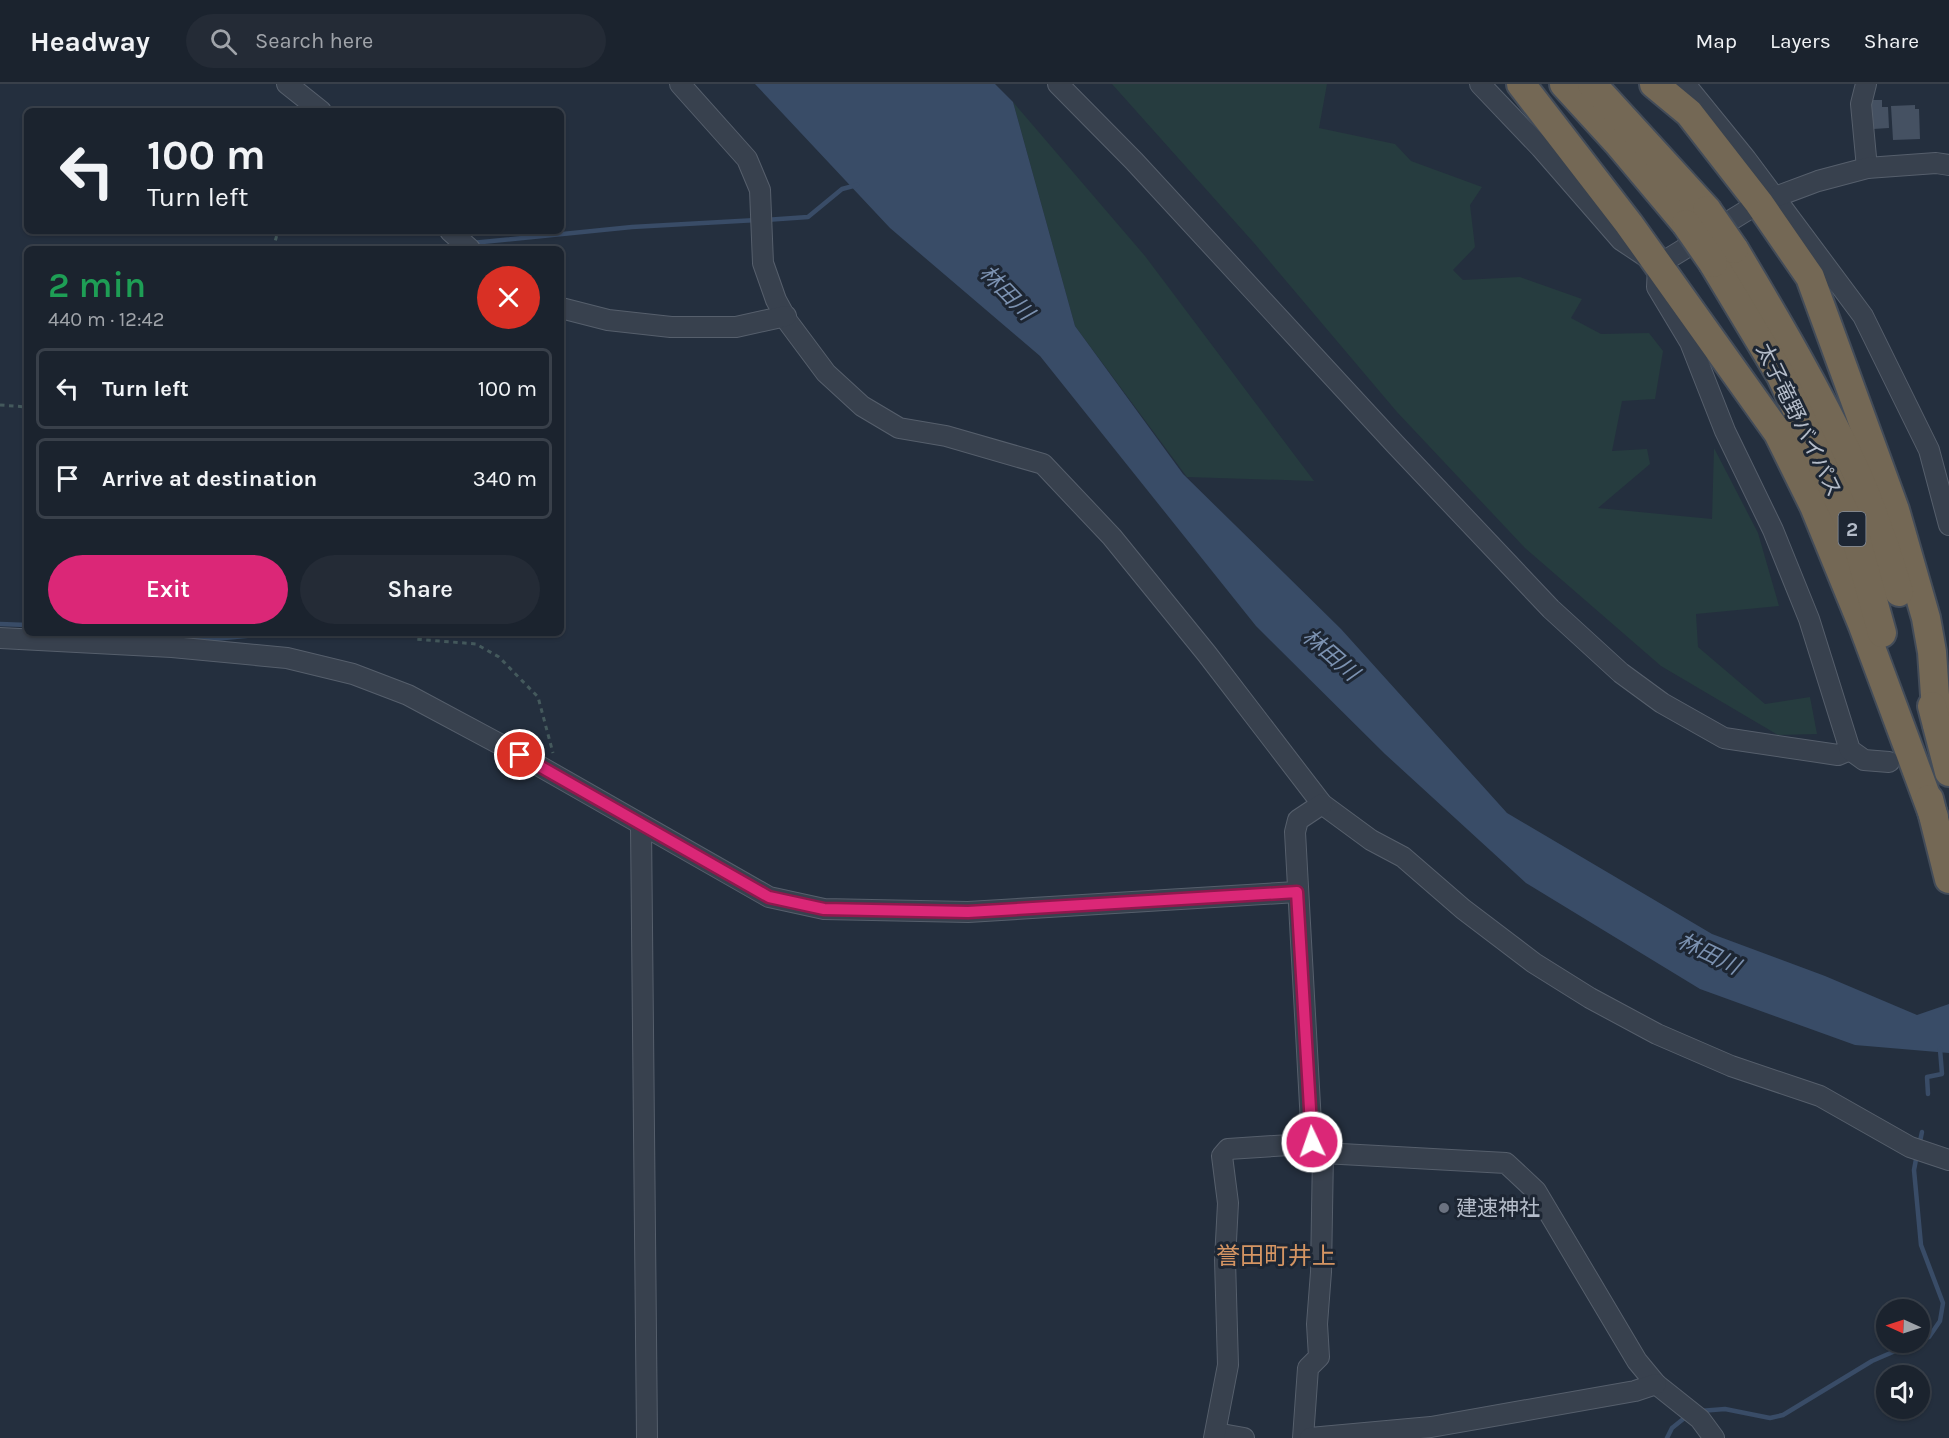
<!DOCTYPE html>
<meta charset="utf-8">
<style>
:root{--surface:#1b232e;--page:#242b36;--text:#f1f3f6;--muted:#a0a4aa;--line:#39404a;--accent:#db2777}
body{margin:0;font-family:Karla,"Noto Sans JP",sans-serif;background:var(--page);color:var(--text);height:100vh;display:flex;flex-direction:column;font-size:22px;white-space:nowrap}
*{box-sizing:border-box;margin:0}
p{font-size:20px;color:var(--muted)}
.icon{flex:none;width:33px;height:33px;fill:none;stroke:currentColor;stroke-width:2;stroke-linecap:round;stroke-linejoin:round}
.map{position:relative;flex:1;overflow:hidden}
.details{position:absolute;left:24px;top:162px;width:540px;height:390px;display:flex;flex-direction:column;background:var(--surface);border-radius:9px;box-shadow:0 2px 4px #0004,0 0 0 2px var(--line)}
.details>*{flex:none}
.guide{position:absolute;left:24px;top:24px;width:540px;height:126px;border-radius:9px;box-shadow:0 2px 4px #0004,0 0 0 2px var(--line);background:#1b232e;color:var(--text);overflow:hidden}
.needle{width:39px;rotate:273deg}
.controls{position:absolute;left:1876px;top:1215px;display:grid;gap:12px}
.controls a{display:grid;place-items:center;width:54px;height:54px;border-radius:50%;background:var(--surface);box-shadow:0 2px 4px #0004,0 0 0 2px var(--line);font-size:30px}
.pin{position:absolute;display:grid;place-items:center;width:51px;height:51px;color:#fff;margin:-26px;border:3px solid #fff;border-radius:50%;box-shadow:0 2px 6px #0007}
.me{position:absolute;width:66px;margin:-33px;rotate:357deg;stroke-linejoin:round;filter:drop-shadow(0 0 4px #0008)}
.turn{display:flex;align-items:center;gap:21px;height:126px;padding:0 24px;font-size:27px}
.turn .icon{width:78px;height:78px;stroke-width:2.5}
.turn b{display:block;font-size:42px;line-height:51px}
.round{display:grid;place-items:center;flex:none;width:63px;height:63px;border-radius:32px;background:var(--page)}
.head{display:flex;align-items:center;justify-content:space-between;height:102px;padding:0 24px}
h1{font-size:36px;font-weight:600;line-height:45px;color:#1e9e55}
.cta{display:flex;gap:12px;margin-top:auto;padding:12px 24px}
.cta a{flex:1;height:69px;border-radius:36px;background:var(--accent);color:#fff;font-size:24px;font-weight:600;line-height:69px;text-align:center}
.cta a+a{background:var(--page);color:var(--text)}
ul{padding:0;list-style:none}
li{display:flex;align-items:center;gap:18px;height:81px;margin:0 12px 9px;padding:0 12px;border:3px solid var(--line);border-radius:9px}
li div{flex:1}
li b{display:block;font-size:22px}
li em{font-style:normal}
header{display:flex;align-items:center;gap:36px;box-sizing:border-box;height:84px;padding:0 30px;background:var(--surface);border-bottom:2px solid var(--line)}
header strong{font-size:28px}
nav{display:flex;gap:33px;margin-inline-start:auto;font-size:21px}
.search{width:420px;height:54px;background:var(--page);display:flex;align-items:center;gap:15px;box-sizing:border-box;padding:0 21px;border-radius:33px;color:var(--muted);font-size:22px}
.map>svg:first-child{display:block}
</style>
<header>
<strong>Headway</strong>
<div class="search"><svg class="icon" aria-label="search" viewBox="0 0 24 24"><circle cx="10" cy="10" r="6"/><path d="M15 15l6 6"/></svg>Search here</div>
<nav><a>Map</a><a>Layers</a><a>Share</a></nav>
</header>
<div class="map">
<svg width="1949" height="1354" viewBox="0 0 1949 1354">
<rect width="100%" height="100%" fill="#242f3e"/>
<g fill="#263c3f">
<polygon points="1112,0 1327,0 1319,44 1395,60 1411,77 1482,103 1470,121 1475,163 1453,186 1463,196 1520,193 1582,215 1571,234 1601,250 1649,249 1663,267 1655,315 1622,317 1612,367 1647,365 1650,380 1598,424 1712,435 1714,364 1758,449 1779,522 1696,530 1698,563 1765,620 1810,613 1817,650 1778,651 1661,582 1525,464 1397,328 1254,159"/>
<polygon points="1013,18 1145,172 1314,397 1187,393 1075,242"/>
</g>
<polygon fill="#394c67" points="755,0 995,0 1013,18 1075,242 1183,390 1341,545 1507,729 1712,850 1825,892 1917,931 1949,920 1949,969 1855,961 1700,905 1526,799 1385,670 1256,542 1040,272 890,144"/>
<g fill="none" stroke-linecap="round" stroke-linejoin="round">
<g stroke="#394c67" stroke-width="4.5">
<polyline points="765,136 808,133 842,105 857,101"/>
<polyline points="472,159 632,143 757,136"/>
<polyline points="444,165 455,161"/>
<polyline points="0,540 27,541"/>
<polyline points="162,549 214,555 275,549"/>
<polyline points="1928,1010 1927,993 1942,990 1940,965"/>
<polyline points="1919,1062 1922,1048"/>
<polyline points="1917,1070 1914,1086 1921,1161 1943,1219 1940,1237 1929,1253 1920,1257"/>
<polyline points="1700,1327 1725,1325 1770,1334 1783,1331 1872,1277 1916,1258"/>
<polyline points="1667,1354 1672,1344 1687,1332"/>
</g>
</g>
<g fill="#455162">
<polygon points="1871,16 1882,16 1882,23 1888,23 1889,44 1873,45"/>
<polygon points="1915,21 1915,25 1919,25 1920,55 1893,56 1891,22"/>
</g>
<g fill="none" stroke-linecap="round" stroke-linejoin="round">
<g stroke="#565f6c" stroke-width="22">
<g id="minor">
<polyline points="287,0 321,27"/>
<polyline points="680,0 747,75 760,106 763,179 776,216 788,238 826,289 862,322 899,344 946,352 1043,380 1112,453 1207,570 1322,720 1371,756 1403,773 1463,825 1534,879 1590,914 1657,950 1731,982 1820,1012 1910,1063 1949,1076"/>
<polyline points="1058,0 1134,77 1395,360 1551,525 1621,589 1662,619 1724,654 1838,671 1850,666"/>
<polyline points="1480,0 1541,64 1621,156 1645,172"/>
<polyline points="1685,0 1746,75 1863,232 1929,366 1949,441"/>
<polyline points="1866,0 1861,20 1867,84"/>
<polyline points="450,147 470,165"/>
<polyline points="1658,181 1759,119 1818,97 1867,84 1936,79 1949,81"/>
<polyline points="1658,183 1657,203 1690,258 1725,347 1773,446 1809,535 1850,666 1864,676 1889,678"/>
<polyline points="561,224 608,236 671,243 736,243 786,232"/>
<polyline points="0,554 172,563 287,574 353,590 408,611 520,671 769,813 824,825 968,828 1297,808"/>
<polyline points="1322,720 1298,736 1295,748 1312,1058 1318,1067 1323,1069 1506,1079 1536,1107 1637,1277 1656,1300 1700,1335 1714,1354"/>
<polyline points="641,741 647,1354"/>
<polyline points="1216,1349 1244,1354"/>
<polyline points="1214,1354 1228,1281 1225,1176 1228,1119 1222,1072 1228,1065 1305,1060 1312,1058"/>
<polyline points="1303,1354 1308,1284 1319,1273 1317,1240 1321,1188 1323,1069"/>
<polyline points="1310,1354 1431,1343 1635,1307 1656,1300"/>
</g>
</g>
<g stroke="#434c59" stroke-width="32">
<g id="highway">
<polyline points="1521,0 1629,140 1778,349 1814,422 1863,542 1934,733"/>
<polyline points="1564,0 1618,59 1686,140"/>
<polyline points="1592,0 1707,126"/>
<polyline points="1654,0 1689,29 1759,119 1810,193 1895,426 1926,534 1932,568 1937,640"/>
<path d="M 1734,165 C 1776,235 1817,305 1852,379 C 1871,420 1886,465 1899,508"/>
<polyline points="1713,179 1781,292 1855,451 1882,549"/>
<polyline points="1932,622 1949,688"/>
<polyline points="1929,715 1949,795"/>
</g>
</g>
<g stroke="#44595c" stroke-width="3" stroke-dasharray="4.5 4.5" stroke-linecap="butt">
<polyline points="273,165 278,147"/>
<polyline points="0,321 27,323"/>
<polyline points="412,549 415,555 476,560 499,573 538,613 553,669"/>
</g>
<use href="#minor" stroke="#38414e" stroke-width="20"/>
<use href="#highway" stroke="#746855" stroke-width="28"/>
<g stroke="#434c59" stroke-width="32" stroke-linecap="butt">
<g id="highway-bridge">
<polyline points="1707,126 1734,165"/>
<polyline points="1686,140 1713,179"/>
</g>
</g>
<use href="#highway-bridge" stroke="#746855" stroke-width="28"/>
</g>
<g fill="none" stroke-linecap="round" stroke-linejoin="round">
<g stroke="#8e194d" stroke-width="15">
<polyline id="route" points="520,671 769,813 824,825 968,828 1297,808 1312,1058"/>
</g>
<use href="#route" stroke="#db2777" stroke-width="10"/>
</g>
<circle fill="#6b7280" stroke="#1d2633" stroke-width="2" cx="1444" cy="1124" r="6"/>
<g text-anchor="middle" stroke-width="6" stroke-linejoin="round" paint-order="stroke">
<rect fill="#1d2633" stroke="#878f9c" stroke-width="1.5" x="1838.5" y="428" width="27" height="34" rx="4.5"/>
<g font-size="20" font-weight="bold" fill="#b4bcc9">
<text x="1852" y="452">2</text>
</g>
<g font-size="21" fill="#b4bcc9" stroke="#1d2633">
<text transform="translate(1799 336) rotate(64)" y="7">太子竜野バイパス</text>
</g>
<g font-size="21" fill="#b4bcc9" stroke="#1d2633" text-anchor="start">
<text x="1456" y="1131">建速神社</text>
</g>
<g font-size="22" font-style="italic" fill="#7c92b1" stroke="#1d2633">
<text transform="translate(1007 208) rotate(46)" y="8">林田川</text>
<text transform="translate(1331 570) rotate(41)" y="8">林田川</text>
<text transform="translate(1709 869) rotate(26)" y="8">林田川</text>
</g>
<g font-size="24" fill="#d59563" stroke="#1d2633">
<text x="1276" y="1180">誉田町井上</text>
</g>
</g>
</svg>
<div class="controls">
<a><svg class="needle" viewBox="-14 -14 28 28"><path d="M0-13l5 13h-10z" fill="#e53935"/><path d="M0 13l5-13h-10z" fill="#a0a4aa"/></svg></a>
<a><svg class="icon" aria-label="sound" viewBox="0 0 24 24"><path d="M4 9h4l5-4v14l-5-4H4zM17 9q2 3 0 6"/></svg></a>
</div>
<div class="pin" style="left:520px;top:671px;background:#d93025"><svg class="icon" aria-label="arrive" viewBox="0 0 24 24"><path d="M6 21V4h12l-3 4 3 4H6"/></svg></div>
<svg class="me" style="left:1312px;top:1058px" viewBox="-20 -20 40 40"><circle r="17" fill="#db2777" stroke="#fff" stroke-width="3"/><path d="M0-11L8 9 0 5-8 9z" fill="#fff"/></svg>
<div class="guide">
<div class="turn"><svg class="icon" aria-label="left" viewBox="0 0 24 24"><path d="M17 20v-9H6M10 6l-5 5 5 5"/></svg><div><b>100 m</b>Turn left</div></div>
</div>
<section class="details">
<div class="head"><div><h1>2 min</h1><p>440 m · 12:42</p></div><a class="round" style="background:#d93025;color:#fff"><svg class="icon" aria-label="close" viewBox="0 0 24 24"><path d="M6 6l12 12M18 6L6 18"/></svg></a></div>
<ul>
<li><svg class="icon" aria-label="left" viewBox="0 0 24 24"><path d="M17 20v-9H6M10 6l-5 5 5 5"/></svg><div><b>Turn left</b></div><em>100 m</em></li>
<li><svg class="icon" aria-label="arrive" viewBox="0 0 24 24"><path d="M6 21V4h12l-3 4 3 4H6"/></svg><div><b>Arrive at destination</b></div><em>340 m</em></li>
</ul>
<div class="cta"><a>Exit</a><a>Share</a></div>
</section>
</div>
